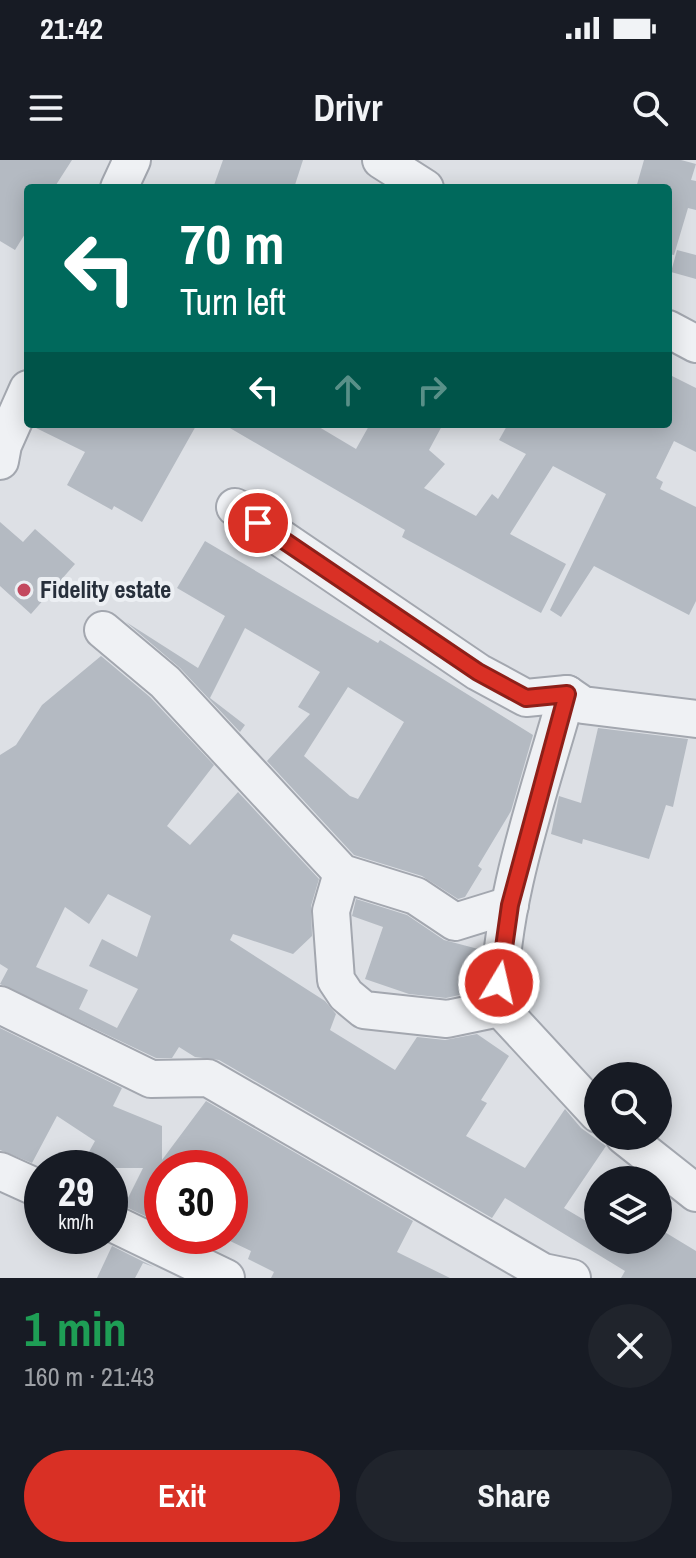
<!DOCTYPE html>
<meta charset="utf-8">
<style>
:root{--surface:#171b24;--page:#20242c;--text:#f1f3f6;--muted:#9ea1a6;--accent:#d93025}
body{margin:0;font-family:"Archivo Narrow",sans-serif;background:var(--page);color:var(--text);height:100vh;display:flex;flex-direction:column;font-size:30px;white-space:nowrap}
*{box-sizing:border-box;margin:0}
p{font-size:26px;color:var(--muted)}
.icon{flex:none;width:44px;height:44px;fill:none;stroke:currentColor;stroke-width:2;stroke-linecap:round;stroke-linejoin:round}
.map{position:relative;height:1118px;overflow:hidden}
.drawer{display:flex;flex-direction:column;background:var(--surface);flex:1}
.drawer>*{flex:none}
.top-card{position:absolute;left:24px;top:24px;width:648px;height:244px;border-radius:8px;box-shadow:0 4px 20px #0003;background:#00695c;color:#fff;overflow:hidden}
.buttons{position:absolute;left:584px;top:902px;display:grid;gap:16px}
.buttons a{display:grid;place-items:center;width:88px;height:88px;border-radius:50%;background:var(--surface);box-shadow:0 4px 20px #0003;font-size:40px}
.speed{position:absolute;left:24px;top:990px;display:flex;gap:16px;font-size:40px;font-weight:700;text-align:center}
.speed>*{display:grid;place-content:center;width:104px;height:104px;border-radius:50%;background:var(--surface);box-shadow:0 4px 20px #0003;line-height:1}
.speed small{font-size:20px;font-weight:400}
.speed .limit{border:12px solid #d22;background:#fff;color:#111}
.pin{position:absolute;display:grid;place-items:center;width:68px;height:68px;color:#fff;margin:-34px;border:4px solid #fff;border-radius:50%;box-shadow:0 2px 8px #0007}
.me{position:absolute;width:88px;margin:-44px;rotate:9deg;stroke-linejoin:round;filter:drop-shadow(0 0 6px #0008)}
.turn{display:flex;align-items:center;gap:28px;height:168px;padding:0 24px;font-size:36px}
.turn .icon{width:104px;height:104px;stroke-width:2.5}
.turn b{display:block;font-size:56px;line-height:68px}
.lanes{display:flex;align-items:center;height:76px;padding:0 24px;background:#0003;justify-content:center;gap:40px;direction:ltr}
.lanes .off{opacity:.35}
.round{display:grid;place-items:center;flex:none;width:84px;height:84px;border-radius:42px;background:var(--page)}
.overview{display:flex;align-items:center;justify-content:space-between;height:136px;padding:0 24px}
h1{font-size:48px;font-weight:700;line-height:60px;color:#1e9e55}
.primary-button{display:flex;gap:16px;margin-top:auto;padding:16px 24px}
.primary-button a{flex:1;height:92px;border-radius:48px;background:var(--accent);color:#fff;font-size:32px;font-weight:700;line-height:92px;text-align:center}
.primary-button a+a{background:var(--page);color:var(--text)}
.status{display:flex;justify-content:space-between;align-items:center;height:56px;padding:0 40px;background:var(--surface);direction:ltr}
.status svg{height:22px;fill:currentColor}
header{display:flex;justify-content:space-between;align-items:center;height:104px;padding:0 24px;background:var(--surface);font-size:36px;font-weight:700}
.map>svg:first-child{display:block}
</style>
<div class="status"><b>21:42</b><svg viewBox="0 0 49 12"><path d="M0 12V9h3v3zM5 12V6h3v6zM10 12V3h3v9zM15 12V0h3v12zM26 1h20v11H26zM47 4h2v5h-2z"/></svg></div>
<header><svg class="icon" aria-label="menu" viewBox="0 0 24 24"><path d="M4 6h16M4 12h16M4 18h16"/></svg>Drivr<svg class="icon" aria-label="search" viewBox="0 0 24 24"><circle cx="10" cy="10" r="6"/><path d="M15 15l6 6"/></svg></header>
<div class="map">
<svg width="696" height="1118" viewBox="0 0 696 1118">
<rect width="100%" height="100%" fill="#dde0e5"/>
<g fill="#b4bac2" fill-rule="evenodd">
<polygon points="0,0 72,0 54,28 28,28 28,69 15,90 0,81"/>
<polygon points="223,0 303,0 294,28 213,28"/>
<polygon points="644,0 681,0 696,4 691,20 696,21 696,50 688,48 674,95 668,94 668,28 636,28"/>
<polygon points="677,90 696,95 696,119 671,112"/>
<polygon points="668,214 696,228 696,292 674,281 656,318 663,322 660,329 696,347 696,441 689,455 594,406 561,457 550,450 606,334 553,306 510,374 566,404 541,453 402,377 405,370 223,264 314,264 356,289 370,264 443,264 429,290 445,304 424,328 476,356 492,334 498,339 526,294 499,280 508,264 668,264"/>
<polygon points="35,264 197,264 142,362 114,346 112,350 67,325 85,292 34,267"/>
<polygon points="0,362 23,382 35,369 75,404 31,454 0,426"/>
<path d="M 205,381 L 378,483 L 380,480 L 533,575 L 511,651 L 478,706 L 482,709 L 465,737 L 458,739 L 422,716 L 354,695 L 267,601 L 310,554 L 298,547 L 320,512 L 245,468 L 210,538 L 245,565 L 240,572 L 180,508 L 126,462 L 198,508 L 225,456 L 177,428 ZM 348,527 L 404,562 L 358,639 L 350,636 L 304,596 Z"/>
<path d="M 101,496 L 150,537 L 214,605 L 167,666 L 190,685 L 238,632 L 319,719 L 311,746 L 312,776 L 293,794 L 233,774 L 230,780 L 325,841 L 336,854 L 330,870 L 395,910 L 417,877 L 445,880 L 477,874 L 509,896 L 481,940 L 487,943 L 466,976 L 525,1008 L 565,949 L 581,968 L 606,986 L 564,1048 L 598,1068 L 598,1080 L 658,1080 L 658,1068 L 696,1091 L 696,1118 L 621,1118 L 625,1111 L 505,1038 L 492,1058 L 219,900 L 195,897 L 179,887 L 172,898 L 156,898 L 0,824 L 8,809 L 0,804 L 0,595 L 16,585 L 42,545 ZM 108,734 L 151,756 L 137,797 L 102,779 L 89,806 L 138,829 L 117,868 L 79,849 L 88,830 L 36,807 L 65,747 L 89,764 Z"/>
<polygon points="598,568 688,579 673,647 666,645 649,699 583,679 582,684 551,674 559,636 581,643"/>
<polygon points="356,739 407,755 444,780 482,790 473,832 446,838 409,834 365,819 383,767 352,756"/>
<polygon points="0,868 122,928 113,946 162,966 162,1000 206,941 413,1061 397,1092 450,1118 271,1118 274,1112 248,1099 251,1091 230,1081 230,1008 162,1008 162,1064 124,1046 143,1008 80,1008 95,981 57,956 32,1003 0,990"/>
<polygon points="112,1086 154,1107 143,1103 135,1118 97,1118"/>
</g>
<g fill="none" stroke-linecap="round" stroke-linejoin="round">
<g stroke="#a3a7af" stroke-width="40">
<g id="minor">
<polyline points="381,0 425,28"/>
<polyline points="119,28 132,0"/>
<polyline points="668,169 696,184"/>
<polyline points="0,301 3,285 28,229"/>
<polyline points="235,347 478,512 526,538 567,534 583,545 696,559"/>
<polyline points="103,470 165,522 342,713 416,736 455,762 510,745"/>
<path d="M 567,534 C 540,631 497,747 500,848 L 598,954"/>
<polyline points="342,713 331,751 336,820 346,835 364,850 447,859 500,848"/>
<polyline points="0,845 151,919 208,918 543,1112 572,1118"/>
<polyline points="624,976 696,1033"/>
<polyline points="0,1011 42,1030"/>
<polyline points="110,1062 226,1118"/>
</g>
</g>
<use href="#minor" stroke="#eff1f4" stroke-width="36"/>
</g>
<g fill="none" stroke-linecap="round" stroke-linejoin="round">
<g stroke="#8d1f18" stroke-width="20">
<polyline id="route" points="258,363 478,512 526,538 567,534 510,745 499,823"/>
</g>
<use href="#route" stroke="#d93025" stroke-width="14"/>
</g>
<circle fill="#c3495f" stroke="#eceff3" stroke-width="3" cx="24" cy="430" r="8"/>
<g text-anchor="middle" stroke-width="8" stroke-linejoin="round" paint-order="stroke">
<g font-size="24" font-weight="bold" fill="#272f3b" stroke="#eceff3" text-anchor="start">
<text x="40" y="438">Fidelity estate</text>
</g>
</g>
</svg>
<div class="buttons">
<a><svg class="icon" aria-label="search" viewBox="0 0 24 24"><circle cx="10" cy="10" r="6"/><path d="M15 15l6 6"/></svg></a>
<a><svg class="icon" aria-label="layers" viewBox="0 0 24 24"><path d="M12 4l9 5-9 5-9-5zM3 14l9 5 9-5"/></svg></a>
</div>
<div class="speed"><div>29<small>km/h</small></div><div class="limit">30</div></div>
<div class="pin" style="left:258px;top:363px;background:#d93025"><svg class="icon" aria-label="arrive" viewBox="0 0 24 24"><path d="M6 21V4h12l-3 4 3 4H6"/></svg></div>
<svg class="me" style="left:499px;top:823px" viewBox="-20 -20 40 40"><circle r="17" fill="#d93025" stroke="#fff" stroke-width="3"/><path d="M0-11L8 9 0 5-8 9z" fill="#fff"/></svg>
<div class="top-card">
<div class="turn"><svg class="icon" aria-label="left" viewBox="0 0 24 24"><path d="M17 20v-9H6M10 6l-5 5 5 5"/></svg><div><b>70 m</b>Turn left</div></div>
<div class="lanes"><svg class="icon" aria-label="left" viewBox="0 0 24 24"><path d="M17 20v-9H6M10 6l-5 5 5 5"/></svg><svg class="icon off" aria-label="ahead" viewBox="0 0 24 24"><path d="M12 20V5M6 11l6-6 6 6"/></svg><svg class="icon off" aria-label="right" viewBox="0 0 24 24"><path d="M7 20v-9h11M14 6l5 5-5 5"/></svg></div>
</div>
</div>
<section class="drawer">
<div class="overview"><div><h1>1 min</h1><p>160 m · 21:43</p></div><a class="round"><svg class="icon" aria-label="close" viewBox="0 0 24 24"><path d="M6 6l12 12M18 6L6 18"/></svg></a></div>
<div class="primary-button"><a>Exit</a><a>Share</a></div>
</section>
